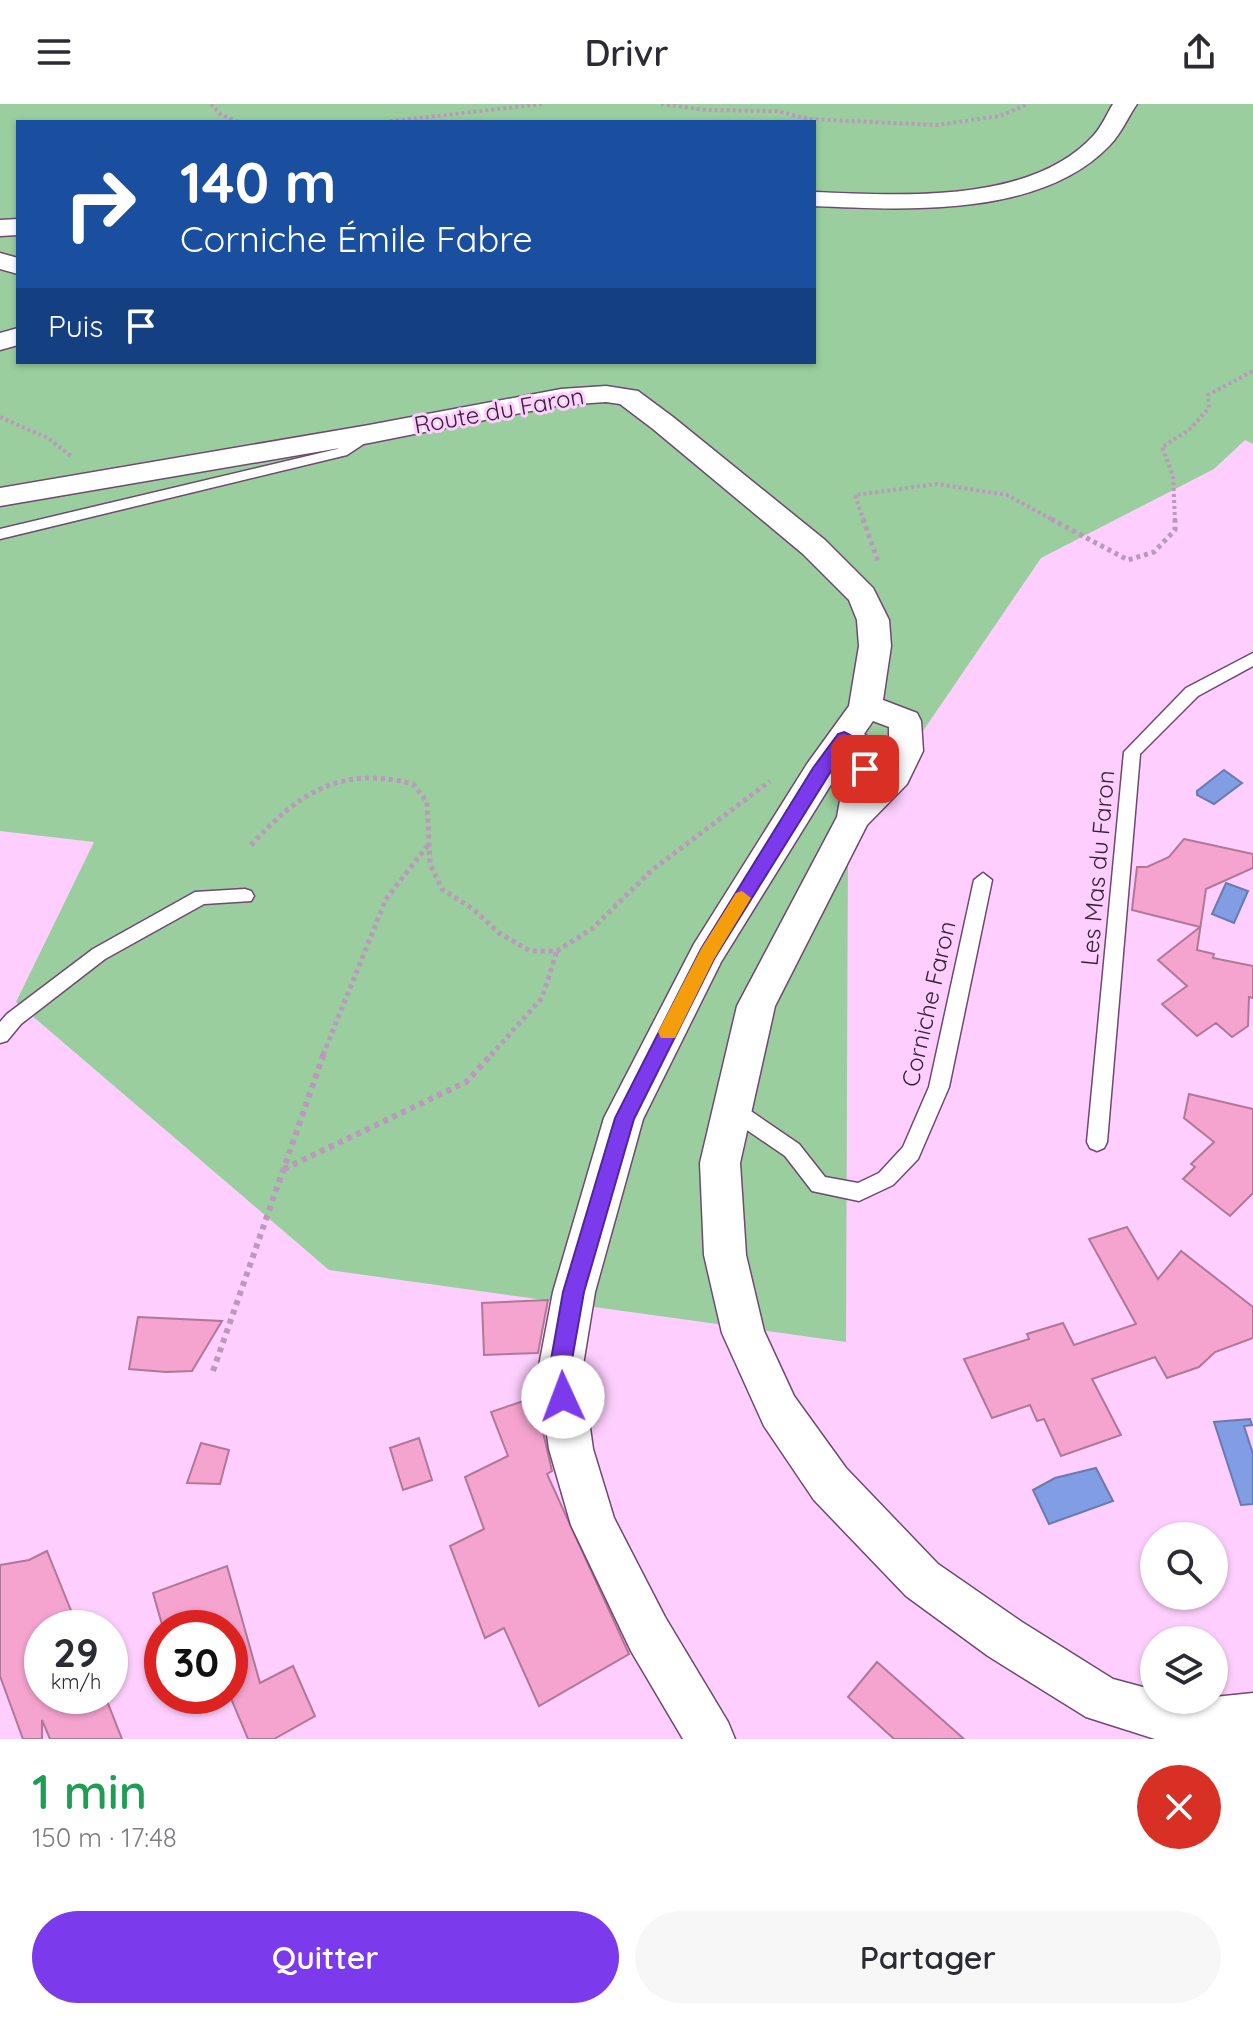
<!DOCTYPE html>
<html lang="fr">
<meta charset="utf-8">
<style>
:root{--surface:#fff;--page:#f7f7f7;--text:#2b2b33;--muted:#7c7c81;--accent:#7c3aed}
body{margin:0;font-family:Quicksand,sans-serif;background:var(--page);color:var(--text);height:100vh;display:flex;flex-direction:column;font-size:30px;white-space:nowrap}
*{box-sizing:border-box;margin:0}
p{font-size:26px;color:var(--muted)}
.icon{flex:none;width:44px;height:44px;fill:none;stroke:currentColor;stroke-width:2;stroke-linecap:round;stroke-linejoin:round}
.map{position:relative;height:1635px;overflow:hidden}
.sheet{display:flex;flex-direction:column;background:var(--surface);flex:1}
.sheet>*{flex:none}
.top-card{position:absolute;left:16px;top:16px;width:800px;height:244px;border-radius:0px;box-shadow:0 2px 6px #0004;background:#1a4fa0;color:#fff;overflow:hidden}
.fabs{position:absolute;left:1140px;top:1418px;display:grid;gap:16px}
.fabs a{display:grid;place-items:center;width:88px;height:88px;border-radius:50%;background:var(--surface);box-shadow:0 2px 6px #0004;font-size:40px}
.speed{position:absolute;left:24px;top:1506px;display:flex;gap:16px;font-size:40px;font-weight:700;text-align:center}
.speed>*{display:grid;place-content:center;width:104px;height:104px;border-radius:50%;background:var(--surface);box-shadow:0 2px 6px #0004;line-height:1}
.speed small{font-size:20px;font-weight:400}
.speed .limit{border:12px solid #d22;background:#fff;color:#111}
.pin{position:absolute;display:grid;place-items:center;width:68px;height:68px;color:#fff;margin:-34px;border-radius:16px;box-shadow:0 4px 12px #0006}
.me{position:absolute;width:88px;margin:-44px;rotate:358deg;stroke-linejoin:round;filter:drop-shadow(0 0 6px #0008)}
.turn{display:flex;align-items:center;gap:28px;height:168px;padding:0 32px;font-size:36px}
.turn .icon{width:104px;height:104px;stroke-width:2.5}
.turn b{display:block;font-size:56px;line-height:68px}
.then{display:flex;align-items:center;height:76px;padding:0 32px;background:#0003;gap:16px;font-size:30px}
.round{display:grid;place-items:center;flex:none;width:84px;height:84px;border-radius:42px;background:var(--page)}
.summary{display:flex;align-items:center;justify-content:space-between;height:136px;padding:0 32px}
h1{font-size:48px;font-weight:600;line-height:60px;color:#1e9e55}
.button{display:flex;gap:16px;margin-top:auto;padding:16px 32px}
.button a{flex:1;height:92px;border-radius:48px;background:var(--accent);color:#fff;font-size:32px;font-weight:600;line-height:92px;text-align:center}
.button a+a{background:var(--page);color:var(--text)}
header{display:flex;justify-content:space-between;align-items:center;height:104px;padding:0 32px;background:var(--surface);font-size:36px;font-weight:600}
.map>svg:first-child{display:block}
</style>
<header><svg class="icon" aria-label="menu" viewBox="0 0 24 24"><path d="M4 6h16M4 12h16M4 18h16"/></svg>Drivr<svg class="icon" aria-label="share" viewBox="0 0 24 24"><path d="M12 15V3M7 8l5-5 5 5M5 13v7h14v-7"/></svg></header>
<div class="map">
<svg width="1253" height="1635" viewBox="0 0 1253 1635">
<rect width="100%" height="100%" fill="#fecffe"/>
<path fill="#9ace9e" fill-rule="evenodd" d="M 0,0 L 1253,0 L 1253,340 L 1245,336 L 1214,365 L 1041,454 L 848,737 L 846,1238 L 329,1166 L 16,898 L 94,738 L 0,727 ZM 18,18 L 814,18 L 814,258 L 18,258 Z"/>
<g fill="#819ee5" stroke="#6a79b0" stroke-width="2">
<polygon points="1224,666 1242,679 1214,700 1197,691 1197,687"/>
<polygon points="1226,779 1248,787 1234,819 1212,810"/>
<polygon points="1250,1315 1252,1321 1244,1322 1253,1350 1253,1400 1241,1401 1214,1318"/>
<polygon points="1096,1364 1113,1397 1049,1420 1033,1386 1055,1374"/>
</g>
<g fill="#f5a4cf" stroke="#b07896" stroke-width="2">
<polygon points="1184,735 1253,750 1253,764 1206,785 1197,846 1214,850 1213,854 1253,862 1253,894 1249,893 1248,922 1232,933 1216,919 1197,932 1162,900 1187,882 1158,856 1200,823 1132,806 1137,763 1147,763 1169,753"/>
<polygon points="1189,990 1253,1005 1253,1089 1230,1112 1183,1075 1195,1063 1191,1060 1214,1038 1184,1014"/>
<polygon points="1127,1123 1158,1175 1181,1147 1253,1203 1253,1234 1215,1248 1199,1263 1167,1274 1155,1253 1092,1275 1121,1331 1061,1352 1044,1315 1037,1317 1030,1301 992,1314 964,1255 1029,1235 1027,1230 1063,1219 1074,1241 1136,1220 1089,1135"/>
<polygon points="548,1196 538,1249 484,1251 482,1199"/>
<polygon points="138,1213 222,1217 192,1267 166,1268 129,1265"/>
<polygon points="535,1293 552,1367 547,1370 629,1550 539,1602 504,1524 485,1534 450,1442 484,1425 465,1373 508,1352 491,1308"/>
<polygon points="419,1334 432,1376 403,1386 390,1344"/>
<polygon points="201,1339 229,1346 220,1380 187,1379"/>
<polygon points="47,1447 78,1524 42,1524 42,1592 105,1592 122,1635 50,1635 42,1616 42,1635 23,1635 0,1572 0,1461 29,1456"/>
<polygon points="227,1462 260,1579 293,1562 315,1612 274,1635 248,1635 230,1592 230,1524 163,1524 153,1489"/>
<polygon points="877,1558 964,1635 894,1635 848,1593"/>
</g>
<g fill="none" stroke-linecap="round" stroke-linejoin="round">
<g stroke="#704871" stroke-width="3">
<g id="service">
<polygon points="369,326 376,330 374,333 347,351 0,435 0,425 337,345"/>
<polygon points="1253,549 1253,562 1198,592 1140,650 1107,1038 1104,1044 1097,1047 1090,1044 1087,1038 1124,648 1186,584"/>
<polygon points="983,769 992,776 949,983 918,1055 893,1081 859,1097 812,1087 785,1052 725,1011 722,1005 725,999 732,997 739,999 799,1040 825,1073 858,1079 879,1069 903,1043 929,983 974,776"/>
<polygon points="245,785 251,787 254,792 251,797 204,800 105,855 21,920 7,937 0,939 0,918 7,910 93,845 195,788"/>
</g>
</g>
<g stroke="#704871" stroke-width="3">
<g id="minor">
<path d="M 1113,0 L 1137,0 C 1128,13 1121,30 1110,41 C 1041,114 906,106 814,102 L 814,88 C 899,91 1031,101 1094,31 C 1102,22 1107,10 1113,0 Z"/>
<polygon points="18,115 18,131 0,132 0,116"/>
<polygon points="0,149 18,154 18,170 0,165"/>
<polygon points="18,224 18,241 0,246 0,229"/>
<path d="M 606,282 L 638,287 L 673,313 L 825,436 L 873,484 L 889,516 L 891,542 L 883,596 L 917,609 L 921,617 L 923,647 L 907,680 L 867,721 L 775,902 L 740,1059 L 746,1151 L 764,1227 L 794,1292 L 846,1364 L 938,1460 L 1022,1518 L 1113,1575 L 1154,1586 L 1154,1596 L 1214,1596 L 1214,1593 L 1253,1589 L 1253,1635 L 1155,1635 L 1086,1613 L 988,1552 L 906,1492 L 814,1396 L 764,1322 L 722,1229 L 704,1151 L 700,1059 L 737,902 L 837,713 L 848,653 L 721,858 L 643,1015 L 595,1188 L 582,1267 L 593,1345 L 614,1414 L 665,1513 L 728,1618 L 735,1635 L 683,1635 L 631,1547 L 571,1421 L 549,1345 L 538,1267 L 553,1188 L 604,1014 L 694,840 L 807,660 L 849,602 L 859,542 L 857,516 L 849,496 L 803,450 L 653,325 L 620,300 L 606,298 L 561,301 L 369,339 L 0,402 L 0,384 L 369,321 L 561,285 ZM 873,617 L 889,623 L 889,647 L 882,664 C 882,646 879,640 864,630 Z"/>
</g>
</g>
<g stroke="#bd98bd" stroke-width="4" stroke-dasharray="3 3" stroke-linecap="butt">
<polyline points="211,0 220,10 238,18"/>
<polyline points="661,0 706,6 777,7 809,15 936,21 1000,12 1028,0"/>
<polyline points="384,18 542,0"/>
<polyline points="0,313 48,334 72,353"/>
<polyline points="864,417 855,391 937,380 1007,391 1055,417"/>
<polyline points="1175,417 1173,372 1162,343 1189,326 1209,304 1208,291 1253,267"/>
</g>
<g stroke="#bd98bd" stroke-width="5" stroke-dasharray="4 4" stroke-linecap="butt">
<polyline points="863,415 879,460"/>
<polyline points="1051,415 1128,456 1154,448 1175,426 1175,415"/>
<path d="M 251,741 C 299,689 340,661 413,680 L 427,698 L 430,760 L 442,785 L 473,805 L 499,829 L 530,847 L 557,847 L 593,824 L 652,766 L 770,677"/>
<polyline points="323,951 386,795 428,741"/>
<polyline points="491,951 542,894 557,847"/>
</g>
<g stroke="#bd98bd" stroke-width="6" stroke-dasharray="5 5" stroke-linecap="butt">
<polyline points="284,1065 466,978 493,949"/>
<polyline points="213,1267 324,949"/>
</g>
<use href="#service" fill="#fff" fill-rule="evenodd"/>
<use href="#minor" fill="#fff" fill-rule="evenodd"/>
</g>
<polygon fill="#7c3aed" stroke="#51269a" stroke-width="2" points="844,628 871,642 874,665 865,671 859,669 856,650 846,643 714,855 634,1015 584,1188 570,1267 574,1293 571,1300 563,1303 555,1300 549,1267 563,1188 615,1014 701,845 813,664 838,630"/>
<polygon fill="#f59e0b" points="742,787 751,794 714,855 675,934 661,934 658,928 701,845 736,789"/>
<g text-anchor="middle" stroke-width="6" stroke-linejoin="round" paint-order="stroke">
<g font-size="24" fill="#352335" stroke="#fecffe">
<text transform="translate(499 307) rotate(-10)" y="8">Route du Faron</text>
<text transform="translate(1098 764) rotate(-85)" y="8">Les Mas du Faron</text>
<text transform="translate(929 900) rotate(-77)" y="8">Corniche Faron</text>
</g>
</g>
</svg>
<div class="fabs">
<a><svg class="icon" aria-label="search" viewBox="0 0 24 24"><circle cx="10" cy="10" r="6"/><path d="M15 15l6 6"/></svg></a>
<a><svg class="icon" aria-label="layers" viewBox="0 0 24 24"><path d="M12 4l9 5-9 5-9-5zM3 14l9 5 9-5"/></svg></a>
</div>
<div class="speed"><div>29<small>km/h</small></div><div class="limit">30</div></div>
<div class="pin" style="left:865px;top:665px;background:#d93025"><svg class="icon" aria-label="arrive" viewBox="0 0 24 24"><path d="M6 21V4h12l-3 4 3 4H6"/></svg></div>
<svg class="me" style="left:563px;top:1293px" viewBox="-20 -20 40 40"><circle r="19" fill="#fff"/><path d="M0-13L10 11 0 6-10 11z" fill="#7c3aed"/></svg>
<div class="top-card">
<div class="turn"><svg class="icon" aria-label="right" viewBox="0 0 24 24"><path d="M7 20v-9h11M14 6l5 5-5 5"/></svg><div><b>140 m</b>Corniche Émile Fabre</div></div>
<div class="then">Puis<svg class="icon" aria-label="arrive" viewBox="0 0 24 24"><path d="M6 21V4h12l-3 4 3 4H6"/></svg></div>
</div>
</div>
<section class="sheet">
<div class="summary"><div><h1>1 min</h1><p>150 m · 17:48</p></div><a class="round" style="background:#d93025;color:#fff"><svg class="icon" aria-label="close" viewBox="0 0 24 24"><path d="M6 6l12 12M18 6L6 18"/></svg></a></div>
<div class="button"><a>Quitter</a><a>Partager</a></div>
</section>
